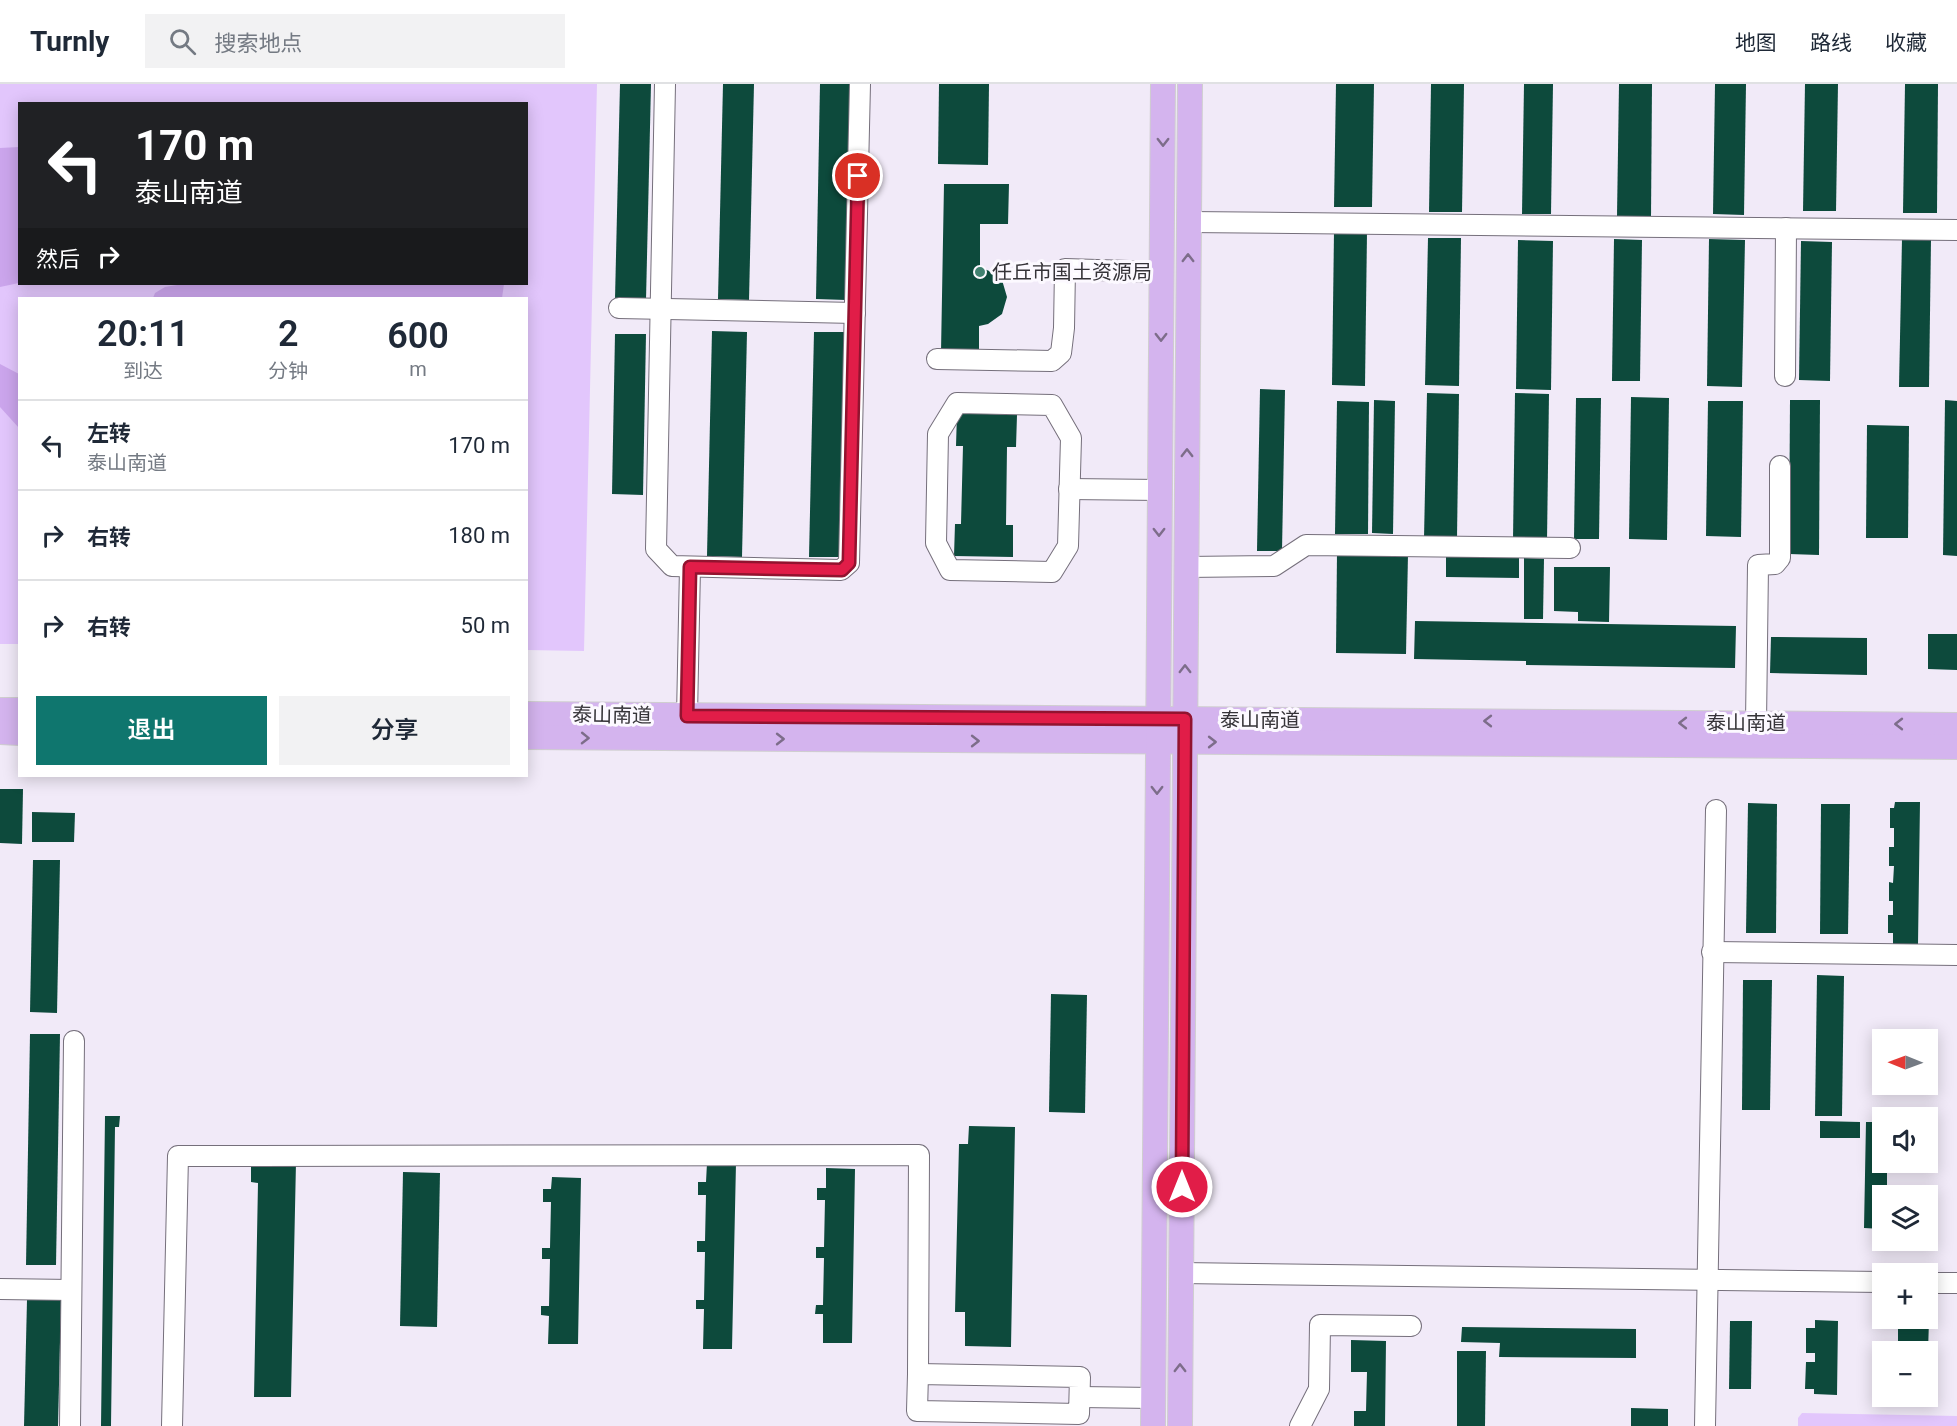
<!DOCTYPE html>
<html lang="zh">
<meta charset="utf-8">
<style>
:root{--surface:#fff;--page:#f2f2f3;--text:#1f2937;--muted:#747a83;--line:#e0e1e3;--accent:#0f766e}
body{margin:0;font-family:Roboto,"Noto Sans SC",sans-serif;background:var(--page);color:var(--text);height:100vh;display:flex;flex-direction:column;font-size:22px;white-space:nowrap}
*{box-sizing:border-box;margin:0}
p{font-size:20px;color:var(--muted)}
.icon{flex:none;width:33px;height:33px;fill:none;stroke:currentColor;stroke-width:2;stroke-linecap:round;stroke-linejoin:round}
.map{position:relative;flex:1;overflow:hidden}
.details{position:absolute;left:18px;top:213px;width:510px;height:480px;display:flex;flex-direction:column;background:var(--surface);border-radius:0px;box-shadow:0 3px 15px #0003}
.details>*{flex:none}
.guide{position:absolute;left:18px;top:18px;width:510px;height:183px;border-radius:0px;box-shadow:0 3px 15px #0003;background:#202124;color:#fff;overflow:hidden}
.needle{width:39px;rotate:271deg}
.controls{position:absolute;left:1872px;top:945px;display:grid;gap:12px}
.controls a{display:grid;place-items:center;width:66px;height:66px;border-radius:0px;background:var(--surface);box-shadow:0 3px 15px #0003;font-size:30px}
.pin{position:absolute;display:grid;place-items:center;width:51px;height:51px;color:#fff;margin:-26px;border:3px solid #fff;border-radius:50%;box-shadow:0 2px 6px #0007}
.me{position:absolute;width:66px;margin:-33px;rotate:0deg;stroke-linejoin:round;filter:drop-shadow(0 0 4px #0008)}
.turn{display:flex;align-items:center;gap:21px;height:126px;padding:0 18px;font-size:27px}
.turn .icon{width:78px;height:78px;stroke-width:2.5}
.turn b{display:block;font-size:42px;line-height:51px}
.then{display:flex;align-items:center;height:57px;padding:0 18px;background:#0003;gap:12px;font-size:22px}
.eta{display:flex;justify-content:space-evenly;align-items:center;height:102px;text-align:center}
.eta b{font-size:36px;font-weight:600;line-height:42px}
.button{display:flex;gap:12px;margin-top:auto;padding:12px 18px}
.button a{flex:1;height:69px;border-radius:0px;background:var(--accent);color:#fff;font-size:24px;font-weight:600;line-height:69px;text-align:center}
.button a+a{background:var(--page);color:var(--text)}
ul{padding:0;list-style:none}
li{display:flex;align-items:center;gap:18px;height:90px;padding:0 18px;border-top:2px solid var(--line)}
li div{flex:1}
li b{display:block;font-size:22px}
li em{font-style:normal}
header{display:flex;align-items:center;gap:36px;box-sizing:border-box;height:84px;padding:0 30px;background:var(--surface);border-bottom:2px solid var(--line)}
header strong{font-size:28px}
nav{display:flex;gap:33px;margin-inline-start:auto;font-size:21px}
.search{width:420px;height:54px;background:var(--page);display:flex;align-items:center;gap:15px;box-sizing:border-box;padding:0 21px;border-radius:0px;color:var(--muted);font-size:22px}
.map>svg:first-child{display:block}
</style>
<header>
<strong>Turnly</strong>
<div class="search"><svg class="icon" aria-label="search" viewBox="0 0 24 24"><circle cx="10" cy="10" r="6"/><path d="M15 15l6 6"/></svg>搜索地点</div>
<nav><a>地图</a><a>路线</a><a>收藏</a></nav>
</header>
<div class="map">
<svg width="1957" height="1342" viewBox="0 0 1957 1342">
<rect width="100%" height="100%" fill="#f1eaf8"/>
<g fill="#e2c6fc" fill-rule="evenodd">
<path d="M 0,0 L 597,0 L 584,567 L 527,566 L 526,214 L 20,214 L 19,560 L 0,560 ZM 20,20 L 526,20 L 526,200 L 20,200 Z"/>
<polygon points="1802,1329 1957,1332 1957,1342 1798,1342 1798,1334"/>
</g>
<g fill="#cba5ec">
<polygon points="19,63 19,199 0,203 0,64"/>
<polygon points="183,200 504,200 502,214 153,214 155,209 165,203"/>
<polygon points="0,280 19,290 19,344 0,323"/>
</g>
<g fill="#0d4a3c">
<polygon points="620,0 651,0 646,216 615,215"/>
<polygon points="723,0 754,0 749,216 718,215"/>
<polygon points="820,0 851,0 846,216 816,215"/>
<polygon points="939,0 989,0 988,81 938,80"/>
<polygon points="1336,0 1374,0 1372,123 1334,123"/>
<polygon points="1431,0 1464,0 1462,128 1429,128"/>
<polygon points="1524,0 1553,0 1551,130 1522,130"/>
<polygon points="1619,0 1652,0 1651,133 1617,132"/>
<polygon points="1715,0 1746,0 1744,131 1713,130"/>
<polygon points="1805,0 1838,0 1836,127 1803,127"/>
<polygon points="1905,0 1938,0 1937,129 1903,129"/>
<polygon points="944,100 1009,100 1008,140 980,140 980,183 996,190 1002,196 1007,213 1002,230 988,240 979,242 979,269 941,268"/>
<polygon points="1334,148 1367,148 1365,302 1332,301"/>
<polygon points="1428,154 1461,154 1459,302 1425,301"/>
<polygon points="1614,155 1642,156 1640,297 1612,297"/>
<polygon points="1709,155 1745,156 1742,303 1707,302"/>
<polygon points="1902,155 1931,156 1929,303 1899,303"/>
<polygon points="1518,156 1553,157 1551,306 1516,305"/>
<polygon points="1801,157 1832,158 1830,297 1799,296"/>
<polygon points="712,247 747,248 742,473 707,472"/>
<polygon points="814,248 849,248 844,473 809,473"/>
<polygon points="615,250 646,250 643,411 612,410"/>
<polygon points="1260,305 1285,306 1282,467 1257,467"/>
<polygon points="1427,309 1459,310 1457,454 1424,454"/>
<polygon points="1515,309 1549,310 1547,456 1513,456"/>
<polygon points="1631,313 1669,314 1667,456 1629,455"/>
<polygon points="1576,314 1601,314 1599,455 1574,455"/>
<polygon points="1374,316 1395,317 1393,450 1372,449"/>
<polygon points="1790,316 1820,316 1819,471 1789,470"/>
<polygon points="1945,316 1957,317 1957,472 1943,471"/>
<polygon points="1337,317 1369,318 1368,450 1335,450"/>
<polygon points="1708,317 1743,317 1741,453 1706,452"/>
<polygon points="957,329 1017,331 1016,363 1007,363 1006,441 1013,441 1013,473 954,472 955,440 961,440 963,362 956,362"/>
<polygon points="1867,341 1909,342 1908,454 1866,454"/>
<polygon points="1337,469 1408,470 1406,570 1336,569"/>
<polygon points="1446,471 1519,472 1519,494 1446,493"/>
<polygon points="1524,474 1544,475 1543,535 1524,535"/>
<polygon points="1554,483 1610,483 1609,538 1578,537 1578,528 1554,527"/>
<polygon points="1415,537 1736,542 1735,584 1526,581 1526,577 1414,575"/>
<polygon points="1928,550 1957,550 1957,586 1928,585"/>
<polygon points="1771,553 1867,554 1867,591 1770,589"/>
<polygon points="0,705 23,705 22,760 0,759"/>
<polygon points="1895,718 1920,718 1918,860 1893,860 1893,849 1888,849 1888,831 1893,831 1893,817 1889,817 1889,798 1893,799 1894,782 1889,782 1889,763 1894,763 1894,744 1890,744 1890,724 1894,724"/>
<polygon points="1748,719 1777,720 1776,849 1746,849"/>
<polygon points="1821,720 1850,720 1848,850 1820,850"/>
<polygon points="32,728 75,729 74,758 32,758"/>
<polygon points="33,776 60,776 57,929 30,928"/>
<polygon points="1817,891 1844,892 1842,1032 1815,1032"/>
<polygon points="1743,896 1772,896 1770,1026 1742,1026"/>
<polygon points="1051,910 1087,911 1085,1029 1049,1028"/>
<polygon points="30,950 60,950 56,1181 26,1181"/>
<polygon points="105,1032 120,1032 119,1043 115,1043 111,1342 101,1342"/>
<polygon points="1820,1037 1860,1038 1860,1054 1820,1054"/>
<polygon points="1866,1038 1882,1038 1882,1078 1887,1078 1887,1112 1882,1112 1882,1145 1864,1144"/>
<polygon points="969,1042 1015,1043 1011,1263 965,1262 965,1228 955,1228 959,1060 968,1060"/>
<polygon points="251,1077 296,1078 291,1313 254,1313 258,1099 251,1098"/>
<polygon points="707,1079 736,1079 732,1265 703,1265 704,1225 696,1225 696,1216 704,1216 705,1168 697,1168 697,1157 705,1157 706,1111 698,1111 698,1098 706,1098"/>
<polygon points="826,1084 855,1085 852,1259 823,1259 823,1230 815,1230 816,1221 823,1221 824,1174 816,1174 816,1163 824,1163 825,1116 817,1116 817,1104 826,1104"/>
<polygon points="403,1088 440,1089 437,1243 400,1242"/>
<polygon points="552,1093 581,1094 578,1260 548,1260 549,1232 541,1231 541,1222 549,1222 550,1175 542,1175 542,1164 550,1164 551,1118 543,1118 543,1105 551,1105"/>
<polygon points="27,1216 61,1216 58,1342 24,1342"/>
<polygon points="1907,1235 1929,1236 1928,1268 1898,1268 1898,1243 1908,1243"/>
<polygon points="1815,1236 1838,1237 1837,1311 1814,1310 1814,1305 1805,1305 1806,1278 1815,1278 1815,1269 1806,1269 1806,1244 1815,1244"/>
<polygon points="1730,1237 1752,1237 1751,1305 1729,1305"/>
<polygon points="1462,1243 1636,1245 1636,1274 1499,1273 1500,1259 1461,1258"/>
<polygon points="1351,1256 1386,1257 1385,1342 1354,1342 1354,1327 1366,1327 1367,1288 1351,1288"/>
<polygon points="1457,1267 1486,1267 1485,1342 1457,1342"/>
<polygon points="1631,1324 1668,1325 1668,1342 1631,1342"/>
</g>
<g fill="none" stroke-linecap="round" stroke-linejoin="round">
<g stroke="#756f7b" stroke-width="22">
<g id="minor">
<polyline points="665,0 656,465 672,482 841,486 849,479 860,0"/>
<polyline points="1188,138 1957,146"/>
<polyline points="619,224 855,229"/>
<polyline points="937,275 1052,277 1061,269 1064,244 1065,185 1161,188"/>
<polyline points="1785,292 1786,144"/>
<polygon points="957,319 1052,321 1071,354 1068,462 1052,488 950,486 936,459 938,350"/>
<polyline points="1069,405 1160,406"/>
<polyline points="1186,483 1274,482 1306,461 1570,464"/>
<polyline points="687,632 690,483"/>
<polyline points="1756,639 1758,481 1775,480 1780,474 1780,382"/>
<polyline points="1712,868 1957,871"/>
<polyline points="1181,1189 1882,1198"/>
<polyline points="1928,1199 1957,1199"/>
<polyline points="0,1205 71,1206"/>
<polygon points="918,1290 1080,1293 1079,1330 917,1327"/>
<polyline points="1080,1313 1153,1314"/>
<polyline points="70,1342 74,957"/>
<polyline points="172,1342 178,1072 919,1071 918,1290"/>
<polyline points="1300,1342 1319,1305 1320,1241 1411,1242"/>
<polyline points="1705,1342 1716,726"/>
</g>
</g>
<g stroke="#cfcecf" stroke-width="26">
<g id="major">
<polyline points="0,626 20,626"/>
<polyline points="526,630 1957,641"/>
<polyline points="0,648 20,649"/>
<polyline points="526,653 1957,663"/>
<polyline points="1153,1342 1163,0"/>
<polyline points="1180,1342 1190,0"/>
</g>
</g>
<use href="#minor" stroke="#fff" stroke-width="20"/>
<use href="#major" stroke="#d4b4ee" stroke-width="24"/>
</g>
<defs><path id="oneway-chevron" d="M-2-3.5L2.5 0L-2 3.5" fill="none" stroke-width="1.6" stroke-linecap="round" stroke-linejoin="round" transform="scale(1.5)"/></defs>
<g stroke="#7d6d8a">
<use href="#oneway-chevron" transform="translate(1163 58) rotate(90)"/>
<use href="#oneway-chevron" transform="translate(1188 174) rotate(-90)"/>
<use href="#oneway-chevron" transform="translate(1161 253) rotate(90)"/>
<use href="#oneway-chevron" transform="translate(1187 369) rotate(-90)"/>
<use href="#oneway-chevron" transform="translate(1159 448) rotate(90)"/>
<use href="#oneway-chevron" transform="translate(1185 585) rotate(-90)"/>
<use href="#oneway-chevron" transform="translate(1488 637) rotate(-180)"/>
<use href="#oneway-chevron" transform="translate(1683 639) rotate(-180)"/>
<use href="#oneway-chevron" transform="translate(1899 640) rotate(-180)"/>
<use href="#oneway-chevron" transform="translate(585 654) rotate(1)"/>
<use href="#oneway-chevron" transform="translate(780 655)"/>
<use href="#oneway-chevron" transform="translate(975 657)"/>
<use href="#oneway-chevron" transform="translate(1212 658)"/>
<use href="#oneway-chevron" transform="translate(1157 706) rotate(90)"/>
<use href="#oneway-chevron" transform="translate(1180 1284) rotate(-90)"/>
</g>
<g fill="none" stroke-linecap="round" stroke-linejoin="round">
<g stroke="#92132f" stroke-width="15">
<polyline id="route" points="858,92 849,479 842,486 690,483 687,632 1185,635 1182,1103"/>
</g>
<use href="#route" stroke="#e11d48" stroke-width="10"/>
</g>
<circle fill="#418170" stroke="#fcf9ff" stroke-width="2" cx="980" cy="188" r="6"/>
<g text-anchor="middle" stroke-width="6" stroke-linejoin="round" paint-order="stroke">
<g font-size="20" fill="#353338" stroke="#fcf9ff" text-anchor="start">
<text x="992" y="195">任丘市国土资源局</text>
</g>
<g font-size="20" fill="#353338" stroke="#fcf9ff">
<text transform="translate(612 631) rotate(1)" y="7">泰山南道</text>
<text x="1260" y="643">泰山南道</text>
<text x="1746" y="646">泰山南道</text>
</g>
</g>
</svg>
<div class="controls">
<a><svg class="needle" viewBox="-14 -14 28 28"><path d="M0-13l5 13h-10z" fill="#e53935"/><path d="M0 13l5-13h-10z" fill="#747a83"/></svg></a>
<a><svg class="icon" aria-label="sound" viewBox="0 0 24 24"><path d="M4 9h4l5-4v14l-5-4H4zM17 9q2 3 0 6"/></svg></a>
<a><svg class="icon" aria-label="layers" viewBox="0 0 24 24"><path d="M12 4l9 5-9 5-9-5zM3 14l9 5 9-5"/></svg></a>
<a>+</a>
<a>−</a>
</div>
<div class="pin" style="left:858px;top:92px;background:#d93025"><svg class="icon" aria-label="arrive" viewBox="0 0 24 24"><path d="M6 21V4h12l-3 4 3 4H6"/></svg></div>
<svg class="me" style="left:1182px;top:1103px" viewBox="-20 -20 40 40"><circle r="17" fill="#e11d48" stroke="#fff" stroke-width="3"/><path d="M0-11L8 9 0 5-8 9z" fill="#fff"/></svg>
<div class="guide">
<div class="turn"><svg class="icon" aria-label="left" viewBox="0 0 24 24"><path d="M17 20v-9H6M10 6l-5 5 5 5"/></svg><div><b>170 m</b>泰山南道</div></div>
<div class="then">然后<svg class="icon" aria-label="right" viewBox="0 0 24 24"><path d="M7 20v-9h11M14 6l5 5-5 5"/></svg></div>
</div>
<section class="details">
<div class="eta">
<div><b>20:11</b><p>到达</p></div>
<div><b>2</b><p>分钟</p></div>
<div><b>600</b><p>m</p></div>
</div>
<ul>
<li><svg class="icon" aria-label="left" viewBox="0 0 24 24"><path d="M17 20v-9H6M10 6l-5 5 5 5"/></svg><div><b>左转</b><p>泰山南道</p></div><em>170 m</em></li>
<li><svg class="icon" aria-label="right" viewBox="0 0 24 24"><path d="M7 20v-9h11M14 6l5 5-5 5"/></svg><div><b>右转</b></div><em>180 m</em></li>
<li><svg class="icon" aria-label="right" viewBox="0 0 24 24"><path d="M7 20v-9h11M14 6l5 5-5 5"/></svg><div><b>右转</b></div><em>50 m</em></li>
</ul>
<div class="button"><a>退出</a><a>分享</a></div>
</section>
</div>
